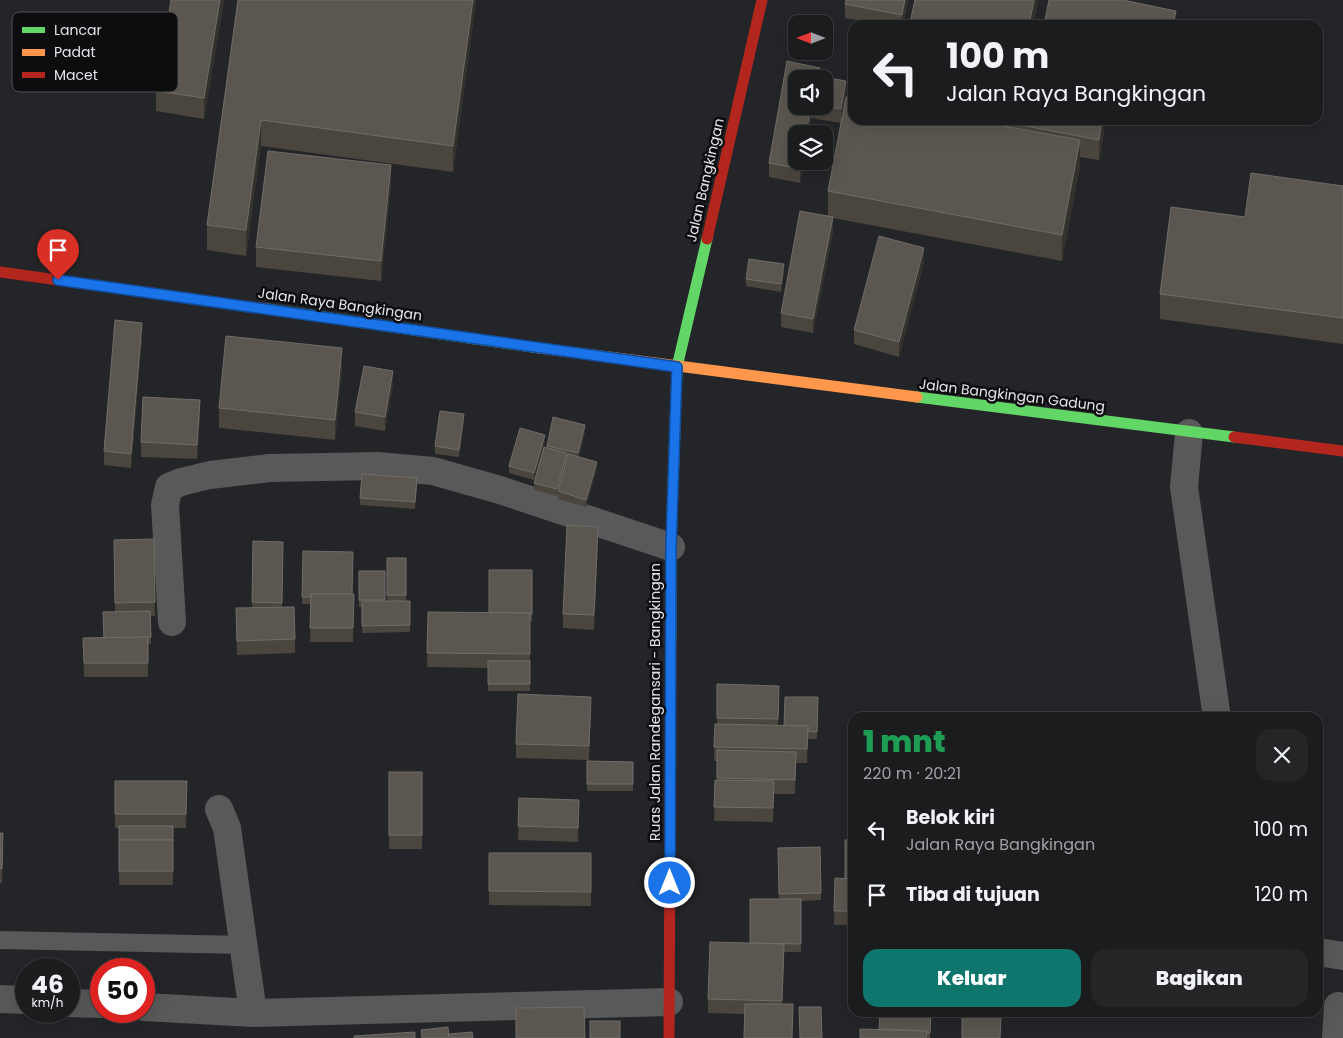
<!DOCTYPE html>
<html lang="id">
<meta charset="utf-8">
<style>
:root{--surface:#1b1c1e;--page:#242527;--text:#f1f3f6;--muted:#a0a1a4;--line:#393a3c;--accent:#0f766e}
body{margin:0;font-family:Poppins,sans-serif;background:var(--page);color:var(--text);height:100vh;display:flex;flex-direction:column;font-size:19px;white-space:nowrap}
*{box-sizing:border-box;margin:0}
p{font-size:16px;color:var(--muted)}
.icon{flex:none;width:28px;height:28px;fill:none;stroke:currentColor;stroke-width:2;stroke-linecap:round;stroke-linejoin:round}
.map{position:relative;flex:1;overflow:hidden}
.drawer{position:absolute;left:848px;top:712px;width:475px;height:305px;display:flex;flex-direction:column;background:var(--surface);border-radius:15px;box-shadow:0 5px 20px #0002,0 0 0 1px var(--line)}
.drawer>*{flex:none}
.guide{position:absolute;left:848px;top:20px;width:475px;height:105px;border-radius:15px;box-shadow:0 5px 20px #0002,0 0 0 1px var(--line);background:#1b1c1e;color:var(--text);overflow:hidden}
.needle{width:32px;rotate:270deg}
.tools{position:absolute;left:788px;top:15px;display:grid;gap:10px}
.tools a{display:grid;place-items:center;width:45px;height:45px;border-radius:10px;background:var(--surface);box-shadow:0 5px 20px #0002,0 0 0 1px var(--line);font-size:25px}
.speed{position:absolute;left:15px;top:958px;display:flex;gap:10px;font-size:25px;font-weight:700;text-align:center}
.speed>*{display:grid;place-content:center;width:65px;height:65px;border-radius:50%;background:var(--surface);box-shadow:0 5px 20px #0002,0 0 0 1px var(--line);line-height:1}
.speed small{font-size:12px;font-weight:400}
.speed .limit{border:8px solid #d22;background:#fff;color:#111}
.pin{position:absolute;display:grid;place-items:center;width:42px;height:42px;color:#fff;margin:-51px -21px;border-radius:50% 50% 50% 0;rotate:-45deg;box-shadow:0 0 5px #0007}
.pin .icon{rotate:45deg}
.me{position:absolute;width:55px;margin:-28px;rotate:0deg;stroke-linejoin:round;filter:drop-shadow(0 0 4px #0008)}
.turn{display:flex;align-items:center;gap:18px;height:105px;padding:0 15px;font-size:22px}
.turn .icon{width:65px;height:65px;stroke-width:2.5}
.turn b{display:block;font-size:35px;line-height:42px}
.round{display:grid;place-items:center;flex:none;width:52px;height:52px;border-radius:15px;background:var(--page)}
.headline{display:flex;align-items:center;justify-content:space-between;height:85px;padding:0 15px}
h1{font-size:30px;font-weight:800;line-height:38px;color:#1e9e55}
.cta{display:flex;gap:10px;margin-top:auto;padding:10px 15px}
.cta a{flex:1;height:58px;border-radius:15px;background:var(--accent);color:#fff;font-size:20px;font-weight:800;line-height:58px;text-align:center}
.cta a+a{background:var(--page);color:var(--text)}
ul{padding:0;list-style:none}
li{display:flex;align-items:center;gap:15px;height:65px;padding:0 15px}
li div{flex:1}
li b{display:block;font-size:19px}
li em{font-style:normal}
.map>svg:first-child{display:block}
</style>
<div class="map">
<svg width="1343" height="1038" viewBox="0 0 1343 1038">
<rect width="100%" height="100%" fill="#242528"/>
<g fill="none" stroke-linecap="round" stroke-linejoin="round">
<polyline stroke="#59595a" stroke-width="18" points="0,940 244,945"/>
<g stroke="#59595a" stroke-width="28">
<polyline points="1189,433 1184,487 1217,718"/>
<polyline points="172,622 165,505 169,487 181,482 210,475 270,468 378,466 433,471 500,490 671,547"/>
<polyline points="219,809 227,828 253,1013"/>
<polyline points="1318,952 1343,956"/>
<polyline points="0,999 26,1000"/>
<polyline points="69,1003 101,1004"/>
<polyline points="144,1007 253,1013 669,1002"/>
<polyline points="1336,1038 1338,1006"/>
</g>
<g stroke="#63d668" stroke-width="11">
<polyline points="267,309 539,348"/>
<polyline points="917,397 1234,437"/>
<polyline points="671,638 671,547 677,367 707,239"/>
</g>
<polyline stroke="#ff974d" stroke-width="11" points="539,348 917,397"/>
<g stroke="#b3261e" stroke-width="11">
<polyline points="707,239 762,0"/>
<polyline points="0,272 267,309"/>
<polyline points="1234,437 1343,451"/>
<polyline points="669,1038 671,638"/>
</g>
</g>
<g fill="#4a463e" fill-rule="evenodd">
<polygon points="171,0 224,0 204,119 156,111 156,91"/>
<polygon points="238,0 476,0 453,172 261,146 246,256 207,250 207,225"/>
<polygon points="908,0 903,25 883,25 845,18 845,4"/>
<polygon points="915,0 1038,0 1033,25 910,25"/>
<path d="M 787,61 L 820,68 L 820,76 L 846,81 L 846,95 L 841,123 L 811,118 L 809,134 L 796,134 L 796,161 L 804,161 L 800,183 L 769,177 L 769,163 ZM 796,79 L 824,79 L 824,106 L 796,106 Z"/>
<polygon points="852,120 1106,120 1099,160 1080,157 1080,166 1062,261 833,218 833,232 813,333 781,327 781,313 828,217 828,191"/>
<polygon points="391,185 381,281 256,267 256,247"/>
<polygon points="1343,186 1343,344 1160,319 1160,294 1245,217"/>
<polygon points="924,262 899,357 854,344 854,330"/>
<polygon points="784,271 781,292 746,286 746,279"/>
<polygon points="142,337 131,468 104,465 104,451"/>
<polygon points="342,368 335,440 219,428 219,408"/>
<polygon points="393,385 385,431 355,426 355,412"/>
<polygon points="200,414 197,459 141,457 141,442"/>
<polygon points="464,421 459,457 435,454 435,446"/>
<polygon points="585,432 579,457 597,469 586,507 558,499 558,494 557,496 534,490 534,483 547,446"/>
<polygon points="545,442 534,480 509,473 509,466"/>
<polygon points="417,485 415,509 360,505 360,498"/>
<polygon points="154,539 155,616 151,616 151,644 148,644 148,677 84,677 83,638 103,637 115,612 114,540"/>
<polygon points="253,541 283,542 282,607 295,639 295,653 237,655 236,608 252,608"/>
<polygon points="598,541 594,630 563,628 563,614"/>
<polygon points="303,551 352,594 354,594 353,642 310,642 311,604 302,604"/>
<polygon points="387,558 406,558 406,601 410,601 410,632 362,633 362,607 359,607 359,571 385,571 385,601 387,601"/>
<polygon points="532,570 532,621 530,621 530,691 488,691 488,668 427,667 428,612 489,613"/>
<polygon points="818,697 817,739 808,739 807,763 796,763 795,794 774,794 773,822 714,821 715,780 717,780 717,761 714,761 715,724 717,724 717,718 779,700 778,726 784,726"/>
<polygon points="591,711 589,760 516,758 516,744"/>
<polygon points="587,761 633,762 633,791 587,791"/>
<rect x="389" y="772" width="33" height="77"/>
<polygon points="115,781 187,781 186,828 173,828 173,885 119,885 119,828 115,828"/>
<polygon points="519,798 579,800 578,842 518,840"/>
<polygon points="0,833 3,848 2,883 0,883"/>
<polygon points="852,840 852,925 834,925 835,878 845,879"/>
<polygon points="820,847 821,900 801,901 801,952 784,952 782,1004 744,1014 708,1013 708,999 750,943 779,899 778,848"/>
<polygon points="489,853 591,853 591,906 489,905"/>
<polygon points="931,1012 930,1038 860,1038"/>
</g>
<g fill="#34322d">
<polygon points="220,0 224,0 204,119 204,98"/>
<polygon points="473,0 476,0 453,172 453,146"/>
<polygon points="905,0 908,0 903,25 902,25 902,15"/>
<polygon points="1034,0 1038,0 1033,25 1029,25"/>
<polygon points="1176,11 1176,25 1173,25"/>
<polygon points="846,81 846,95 841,123 841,109"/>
<polygon points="811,106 811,118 809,134 806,134"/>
<polygon points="261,120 261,146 246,256 246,230"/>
<polygon points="1102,120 1106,120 1099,160 1099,140"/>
<polygon points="1080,140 1080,166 1062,261 1062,235"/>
<polygon points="801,161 804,161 800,183 800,169"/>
<polygon points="391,165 391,185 381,281 381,261"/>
<polygon points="833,217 833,232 813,333 813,319"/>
<polygon points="924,248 924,262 899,357 899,342"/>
<polygon points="784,264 784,271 781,292 781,284"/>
<polygon points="142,323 142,337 131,468 131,454"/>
<polygon points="342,348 342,368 335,440 335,420"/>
<polygon points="393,371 393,385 385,431 385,417"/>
<polygon points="200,400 200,414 197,459 197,445"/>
<polygon points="464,414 464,421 459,457 459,450"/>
<polygon points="585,425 585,432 578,461 578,453"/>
<polygon points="545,435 545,442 534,480 534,473"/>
<polygon points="567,453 567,460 558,491 557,496 557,489"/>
<polygon points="597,462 597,469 586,507 586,500"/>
<polygon points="598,527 598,541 594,630 594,615"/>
<polygon points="591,697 591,711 589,760 589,746"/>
<polygon points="784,944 784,959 782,1015 782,1001"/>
</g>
<g fill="#5b5750" stroke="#706d68">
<polygon points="171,0 220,0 204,98 156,91"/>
<polygon points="238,0 473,0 453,146 261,120 246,230 207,225"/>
<polygon points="846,0 905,0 902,15 845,4"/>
<polygon points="915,0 1034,0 1029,25 924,25 910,22"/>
<polygon points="1049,0 1123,0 1176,11 1173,25 1044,25"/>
<polygon points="787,61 820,68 818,76 846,81 841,109 824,106 824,79 796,79 796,106 811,106 806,134 796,134 796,161 801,161 800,169 769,163"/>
<polygon points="846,97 852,98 852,120 971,120 1080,140 1062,235 828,191"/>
<polygon points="995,120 1102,120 1099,140"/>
<polygon points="268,151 391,165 381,261 256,247"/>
<polygon points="1251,173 1343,186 1343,318 1160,294 1171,207 1245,217"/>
<polygon points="800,211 833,217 813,319 781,313"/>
<polygon points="879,236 924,248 899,342 854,330"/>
<polygon points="749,259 784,264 781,284 746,279"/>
<polygon points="115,320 142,323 131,454 104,451"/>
<polygon points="226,336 342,348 335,420 219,408"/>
<polygon points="364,366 393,371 385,417 355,412"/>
<polygon points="143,397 200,400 197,445 141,442"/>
<polygon points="440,411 464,414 459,450 435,446"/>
<polygon points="553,417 585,425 578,453 547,446"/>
<polygon points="520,428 545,435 534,473 509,466"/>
<polygon points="544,447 567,453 557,489 534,483"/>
<polygon points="568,454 597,462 586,500 558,491"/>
<polygon points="362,474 417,478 415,502 360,498"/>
<polygon points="567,525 598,527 594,615 563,614"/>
<polygon points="154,539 155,602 115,603 114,540"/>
<polygon points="253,541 283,542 282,603 252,602"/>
<polygon points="303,551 353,552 352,594 311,594 311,597 302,597"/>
<rect x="387" y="558" width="19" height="37"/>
<polygon points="489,570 532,570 532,614 530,614 530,613 489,613"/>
<rect x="359" y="571" width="26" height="29"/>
<polygon points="311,594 354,594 353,628 310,628"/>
<polygon points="362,601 410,601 410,625 362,626"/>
<polygon points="294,607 295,639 237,641 236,608"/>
<polygon points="150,611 151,637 104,638 103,612"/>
<polygon points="428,612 530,613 530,654 427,653"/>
<polygon points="148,637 148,663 84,663 83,638"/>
<rect x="488" y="661" width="42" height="23"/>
<polygon points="717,684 779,686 778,719 717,718"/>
<polygon points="518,694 591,697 589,746 516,744"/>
<polygon points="785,697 818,697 817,732 808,731 808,726 784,726"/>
<polygon points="715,724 808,726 807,749 714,747"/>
<polygon points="717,750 796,752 795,780 717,778"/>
<polygon points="587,761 633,762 633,784 587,784"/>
<rect x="389" y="772" width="33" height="63"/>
<polygon points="715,780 774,781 773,808 714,807"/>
<polygon points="115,781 187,781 186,814 115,814"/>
<polygon points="519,798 579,800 578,828 518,826"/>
<rect x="119" y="826" width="54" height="14"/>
<polygon points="0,833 3,833 2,869 0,868"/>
<rect x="119" y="840" width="54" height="31"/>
<rect x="845" y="840" width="7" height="39"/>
<polygon points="820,847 821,893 779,894 778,848"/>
<polygon points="489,853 591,853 591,892 489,891"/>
<polygon points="835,878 852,879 852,911 834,911"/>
<polygon points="750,899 801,899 801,944 750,943"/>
<polygon points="710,942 784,944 782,1001 708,999"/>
<polygon points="745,1004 793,1004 792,1038 744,1038"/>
<polygon points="584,1007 585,1038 516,1038 516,1008"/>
<polygon points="799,1007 821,1007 822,1038 800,1038"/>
<polygon points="880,1012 931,1012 930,1033 927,1033 927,1031 879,1029"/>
<polygon points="962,1015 1001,1016 1000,1038 962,1038"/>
<rect x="590" y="1021" width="30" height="17"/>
<polygon points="448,1027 449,1038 422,1038 421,1030"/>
<polygon points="860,1029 927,1031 926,1038 860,1038"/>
<polygon points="415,1032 415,1038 354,1038 354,1036"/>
<polygon points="472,1032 473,1038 449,1038 449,1034"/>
</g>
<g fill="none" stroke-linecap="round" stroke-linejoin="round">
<g stroke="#114b97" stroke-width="12">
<polyline id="route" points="58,280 677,367 671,546 670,883"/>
</g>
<use href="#route" stroke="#1a73e8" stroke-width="9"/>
</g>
<g text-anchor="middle" stroke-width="5" stroke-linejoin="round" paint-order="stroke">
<g font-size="14" fill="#e3e4e7" stroke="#0d0d0f">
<text transform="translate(705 180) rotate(-77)" y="5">Jalan Bangkingan</text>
<text transform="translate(340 304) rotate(8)" y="5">Jalan Raya Bangkingan</text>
<text transform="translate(1012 395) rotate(7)" y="5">Jalan Bangkingan Gadung</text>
<text transform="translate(655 702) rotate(-90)" y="5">Ruas Jalan Randegansari - Bangkingan</text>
</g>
</g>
<rect x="12" y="12" width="166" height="80" rx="8" fill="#0d0d0f" stroke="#4d4e50" stroke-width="1"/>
<rect x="22" y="27" width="23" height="6" fill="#63d668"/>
<rect x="22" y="49" width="23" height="7" fill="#ff974d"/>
<rect x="22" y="72" width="23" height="6" fill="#b3261e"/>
<g font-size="14" fill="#e3e4e7">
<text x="54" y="35">Lancar</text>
<text x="54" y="57">Padat</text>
<text x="54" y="80">Macet</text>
</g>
</svg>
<div class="tools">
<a><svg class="needle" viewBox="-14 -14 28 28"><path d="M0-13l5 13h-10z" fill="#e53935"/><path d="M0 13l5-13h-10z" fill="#a0a1a4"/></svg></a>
<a><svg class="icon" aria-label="sound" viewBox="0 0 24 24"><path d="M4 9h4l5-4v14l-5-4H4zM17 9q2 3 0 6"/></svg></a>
<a><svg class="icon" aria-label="layers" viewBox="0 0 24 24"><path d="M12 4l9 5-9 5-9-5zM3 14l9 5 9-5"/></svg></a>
</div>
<div class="speed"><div>46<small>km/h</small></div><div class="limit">50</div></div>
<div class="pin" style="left:58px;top:280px;background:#d93025"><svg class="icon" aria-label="arrive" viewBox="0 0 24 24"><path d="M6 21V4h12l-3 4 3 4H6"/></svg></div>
<svg class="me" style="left:670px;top:883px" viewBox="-20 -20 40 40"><circle r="17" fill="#1a73e8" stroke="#fff" stroke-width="3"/><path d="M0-11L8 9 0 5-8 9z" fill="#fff"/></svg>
<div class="guide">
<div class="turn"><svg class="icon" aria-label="left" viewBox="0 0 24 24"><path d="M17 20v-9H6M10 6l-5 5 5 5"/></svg><div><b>100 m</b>Jalan Raya Bangkingan</div></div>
</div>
<section class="drawer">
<div class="headline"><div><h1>1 mnt</h1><p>220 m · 20:21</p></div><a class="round"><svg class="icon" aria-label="close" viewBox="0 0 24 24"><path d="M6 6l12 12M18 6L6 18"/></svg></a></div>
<ul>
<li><svg class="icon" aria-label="left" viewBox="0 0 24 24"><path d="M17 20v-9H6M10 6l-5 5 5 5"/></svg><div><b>Belok kiri</b><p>Jalan Raya Bangkingan</p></div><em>100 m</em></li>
<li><svg class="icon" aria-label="arrive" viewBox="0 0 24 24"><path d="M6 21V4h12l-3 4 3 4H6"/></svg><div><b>Tiba di tujuan</b></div><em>120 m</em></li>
</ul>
<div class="cta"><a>Keluar</a><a>Bagikan</a></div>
</section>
</div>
